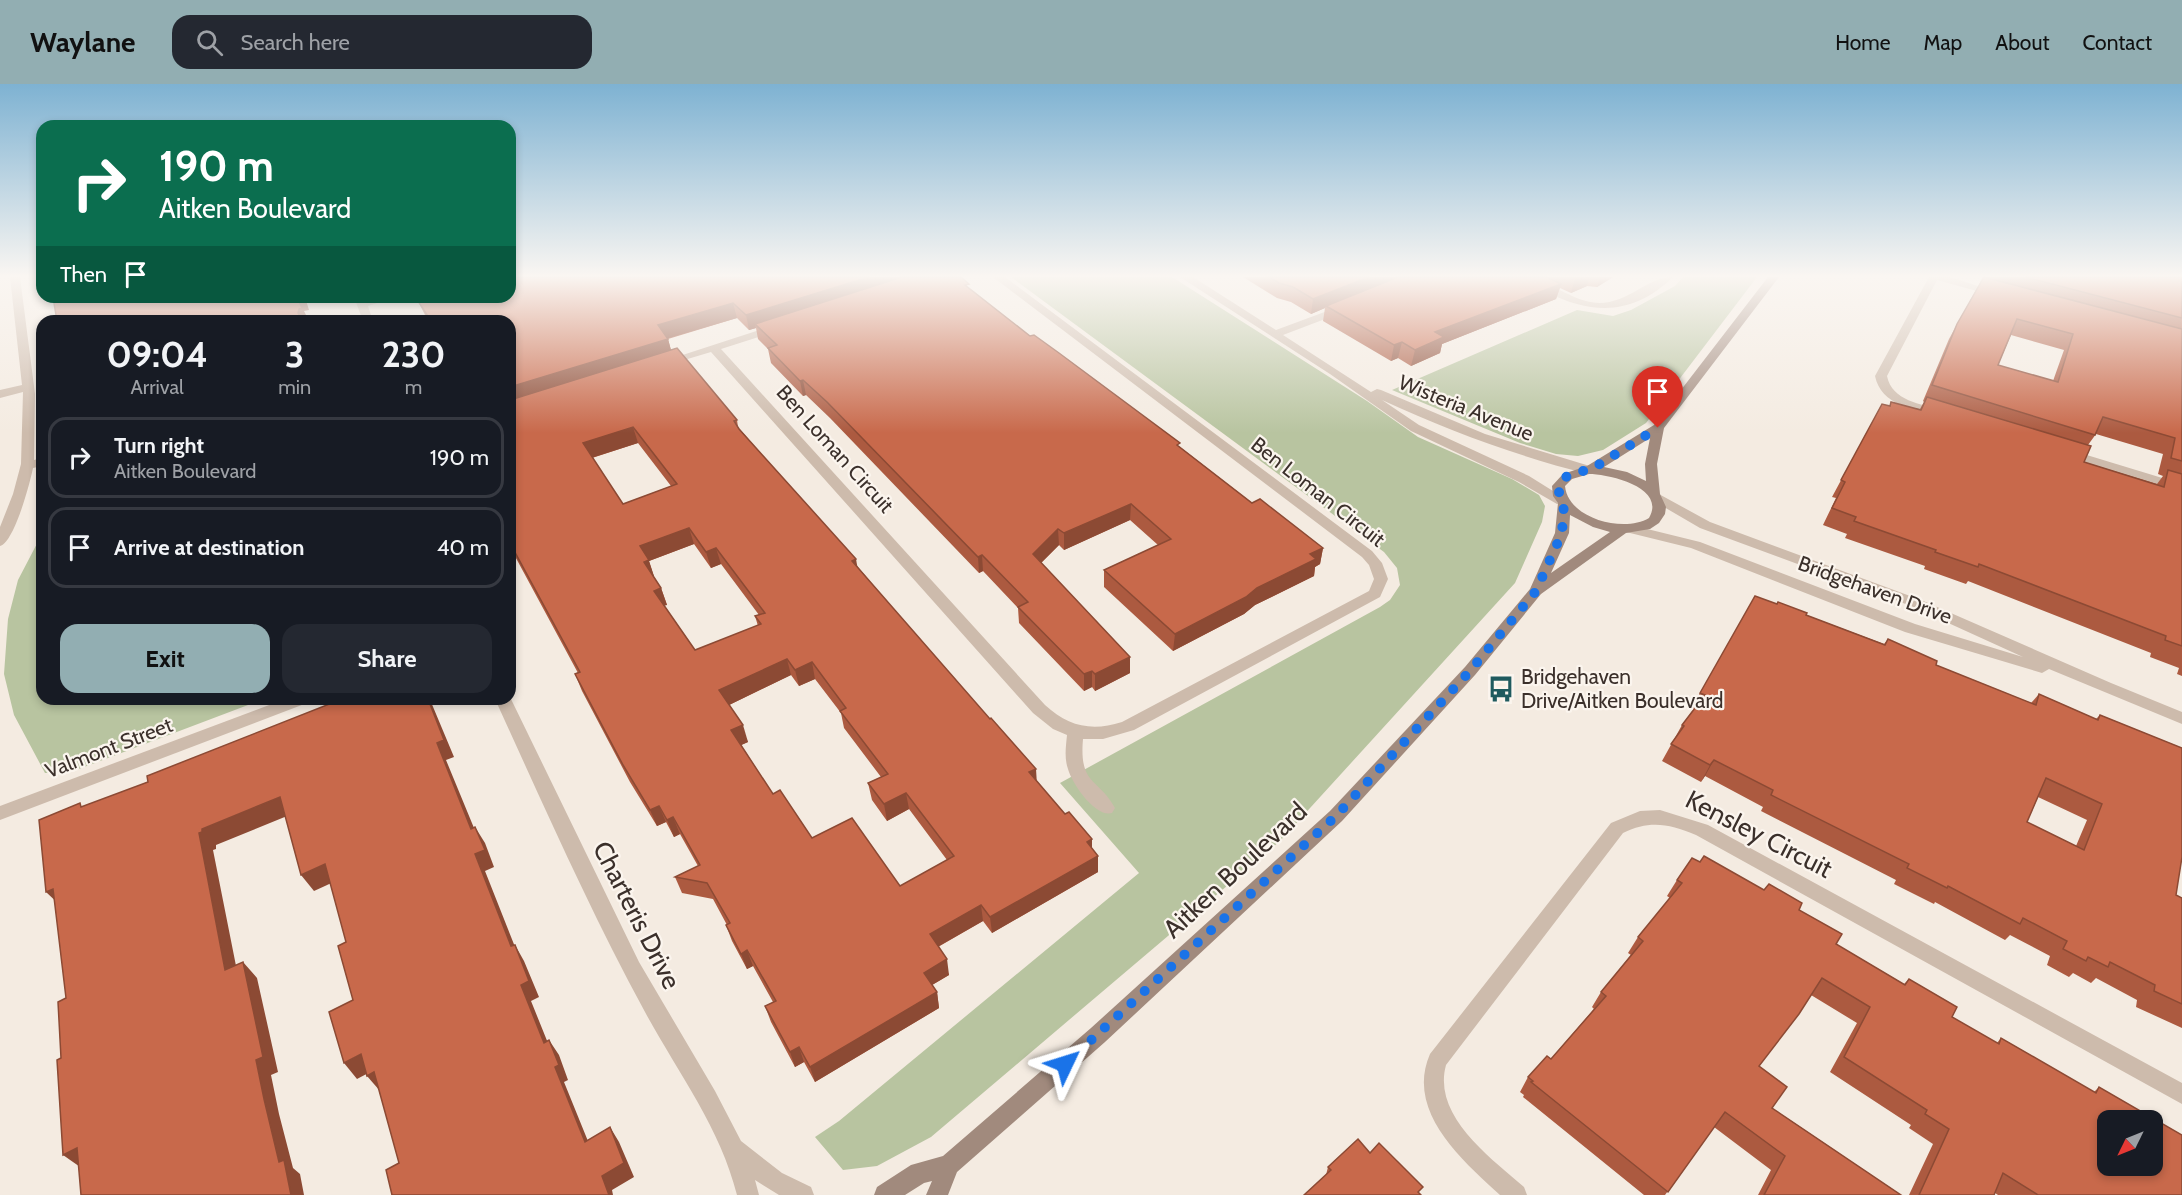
<!DOCTYPE html>
<style>
:root{--surface:#171b24;--page:#242831;--text:#f1f3f6;--muted:#9ea1a6;--line:#363941;--accent:#92aeb2}
body{margin:0;font-family:Cabin,sans-serif;background:var(--page);color:var(--text);height:100vh;display:flex;flex-direction:column;font-size:22px;white-space:nowrap}
*{box-sizing:border-box;margin:0}
p{font-size:20px;color:var(--muted)}
.icon{flex:none;width:33px;height:33px;fill:none;stroke:currentColor;stroke-width:2;stroke-linecap:round;stroke-linejoin:round}
.map{position:relative;flex:1;overflow:hidden}
.sheet{position:absolute;left:36px;top:231px;width:480px;height:390px;display:flex;flex-direction:column;background:var(--surface);border-radius:18px;box-shadow:0 3px 9px #0003}
.sheet>*{flex:none}
.guide{position:absolute;left:36px;top:36px;width:480px;height:183px;border-radius:18px;box-shadow:0 3px 9px #0003;background:#0b6e4f;color:#fff;overflow:hidden}
.needle{width:39px;rotate:227deg}
.controls{position:absolute;left:2097px;top:1026px;display:grid;gap:12px}
.controls a{display:grid;place-items:center;width:66px;height:66px;border-radius:12px;background:var(--surface);box-shadow:0 3px 9px #0003;font-size:30px}
.pin{position:absolute;display:grid;place-items:center;width:51px;height:51px;color:#fff;margin:-62px -26px;border-radius:50% 50% 50% 0;rotate:-45deg;box-shadow:0 0 6px #0007}
.pin .icon{rotate:45deg}
.me{position:absolute;width:66px;margin:-33px;rotate:49deg;stroke-linejoin:round;filter:drop-shadow(0 0 4px #0008)}
.turn{display:flex;align-items:center;gap:21px;height:126px;padding:0 24px;font-size:27px}
.turn .icon{width:78px;height:78px;stroke-width:2.5}
.turn b{display:block;font-size:42px;line-height:51px}
.then{display:flex;align-items:center;height:57px;padding:0 24px;background:#0003;gap:12px;font-size:22px}
.eta{display:flex;justify-content:space-evenly;align-items:center;height:102px;text-align:center}
.eta b{font-size:36px;font-weight:700;line-height:42px}
.action{display:flex;gap:12px;margin-top:auto;padding:12px 24px}
.action a{flex:1;height:69px;border-radius:18px;background:var(--accent);color:#111;font-size:24px;font-weight:700;line-height:69px;text-align:center}
.action a+a{background:var(--page);color:var(--text)}
ul{padding:0;list-style:none}
li{display:flex;align-items:center;gap:18px;height:81px;margin:0 12px 9px;padding:0 12px;border:3px solid var(--line);border-radius:18px}
li div{flex:1}
li b{display:block;font-size:22px}
li em{font-style:normal}
header{display:flex;align-items:center;gap:36px;box-sizing:border-box;height:84px;padding:0 30px;background:var(--accent);color:#111}
header strong{font-size:28px}
nav{display:flex;gap:33px;margin-inline-start:auto;font-size:21px}
.search{width:420px;height:54px;background:var(--page);display:flex;align-items:center;gap:15px;box-sizing:border-box;padding:0 21px;border-radius:18px;color:var(--muted);font-size:22px}
.map>svg:first-child{display:block}
</style>
<header>
<strong>Waylane</strong>
<div class="search"><svg class="icon" aria-label="search" viewBox="0 0 24 24"><circle cx="10" cy="10" r="6"/><path d="M15 15l6 6"/></svg>Search here</div>
<nav><a>Home</a><a>Map</a><a>About</a><a>Contact</a></nav>
</header>
<div class="map">
<svg width="2182" height="1111" viewBox="0 0 2182 1111">
<rect width="100%" height="100%" fill="#f4ebe1"/>
<g fill="#b8c4a0">
<polygon points="1011,193 1172,193 1367,317 1418,353 1512,395 1539,411 1545,422 1542,438 1515,499 1280,757 931,1053 877,1082 843,1086 815,1053 839,1037 1139,789 1060,699 1380,523 1390,516 1400,501 1397,484 1384,468"/>
<polygon points="1683,193 1757,193 1646,339 1603,366 1578,372 1556,370 1520,359 1392,306 1577,226 1613,232 1631,226 1675,202"/>
<polygon points="42,450 42,615 264,615 71,688 45,689 14,631 4,590 8,535 18,496"/>
</g>
<g fill="none" stroke-linecap="round" stroke-linejoin="round">
<g fill="#cdbbac" fill-rule="evenodd">
<path d="M 10,193 L 20,193 L 35,310 L 34,376 L 42,374 L 42,382 L 33,384 C 30,399 14,459 0,462 L 0,443 L 13,410 L 21,380 L 23,308 L 0,314 L 0,306 L 22,301 Z"/>
<path d="M 993,193 L 1005,193 L 1372,467 L 1382,479 L 1388,495 L 1380,513 L 1134,646 L 1103,655 L 1083,655 C 1079,702 1098,693 1115,724 L 1112,729 C 1096,734 1072,700 1068,685 C 1064,674 1066,662 1067,651 L 1053,645 L 1033,629 L 711,268 L 664,282 L 658,279 L 772,242 L 780,242 L 780,246 L 721,265 L 1045,621 C 1068,642 1091,648 1122,638 L 1369,507 L 1374,495 L 1369,481 L 1362,473 Z"/>
<path d="M 1180,193 L 1193,193 L 1276,246 L 1338,223 L 1346,223 L 1346,227 L 1283,251 L 1371,308 L 1377,305 L 1381,306 L 1485,350 L 1593,383 L 1594,386 L 1588,390 C 1517,372 1449,347 1382,316 L 1419,341 L 1529,392 L 1569,417 L 1567,420 L 1557,420 L 1519,398 L 1411,347 L 1330,290 Z"/>
<path d="M 1519,193 C 1548,193 1570,218 1599,219 C 1629,219 1647,193 1673,193 C 1634,231 1594,231 1548,209 C 1538,204 1527,200 1519,193 Z"/>
<path d="M 1929,193 L 1950,193 L 2000,209 L 1995,212 L 1937,196 L 1887,292 C 1892,317 1921,320 1942,326 L 1944,329 L 1938,333 C 1914,326 1881,321 1875,292 Z"/>
<polygon points="354,213 364,213 366,216 379,213 397,213 368,222 373,237 363,237"/>
<polygon points="2067,365 2182,400 2182,408 2063,372 2061,369"/>
<polygon points="1657,409 1710,438 1921,516 2111,599 2182,628 2182,640 2049,585 2042,589 1905,548 1691,464 1626,448 1624,445 1626,442 1631,441 1700,458 1915,540 2023,573 1911,522 1700,444 1652,416 1650,413 1652,410"/>
<path d="M 510,613 L 639,878 L 715,1007 L 741,1057 L 782,1089 L 811,1103 L 814,1111 L 779,1111 L 755,1096 L 759,1111 L 737,1111 C 720,1043 678,989 645,928 C 590,827 543,720 495,615 Z"/>
<polygon points="285,615 309,615 307,619 0,736 0,722"/>
<path d="M 1660,726 L 1708,741 L 2182,999 L 2182,1020 L 1696,751 C 1669,740 1650,736 1623,749 L 1446,981 C 1432,1032 1491,1074 1524,1103 L 1527,1111 L 1500,1111 C 1462,1076 1405,1027 1430,970 L 1611,739 L 1640,727 Z"/>
</g>
<path fill="#a18a7d" fill-rule="evenodd" d="M 1768,193 L 1779,193 L 1664,344 L 1657,380 L 1660,410 L 1666,423 L 1665,430 L 1659,439 L 1650,445 L 1626,449 L 1541,510 L 1475,591 L 1342,737 L 1105,958 L 957,1088 L 948,1111 L 926,1111 L 932,1097 L 924,1099 L 905,1111 L 874,1111 L 877,1103 L 911,1081 L 943,1072 L 1091,944 L 1330,727 L 1465,583 L 1530,505 L 1555,449 L 1558,419 L 1553,412 L 1552,402 L 1563,390 L 1587,382 L 1654,341 ZM 1650,354 L 1645,380 L 1646,397 L 1627,388 L 1604,383 ZM 1589,390 C 1608,390 1667,403 1649,434 C 1624,449 1568,435 1565,402 L 1572,395 ZM 1570,431 L 1593,443 L 1610,448 L 1551,489 L 1569,449 Z"/>
</g>
<g fill="#ac5a40" fill-rule="evenodd">
<polygon points="1243,193 1613,193 1597,203 1587,202 1571,209 1560,204 1556,215 1442,260 1440,269 1411,282 1398,274 1391,277 1323,237 1325,224 1311,230 1291,218 1277,214"/>
<path d="M 1983,193 L 2182,193 L 2182,592 L 2177,590 L 2179,584 L 2150,573 L 2151,569 L 1968,497 L 1966,500 L 1924,485 L 1925,482 L 1845,454 L 1847,450 L 1823,441 L 1836,414 L 1832,413 L 1882,320 L 1889,322 L 1920,325 L 1924,318 L 1923,317 L 1949,255 ZM 2011,251 L 2064,266 L 2053,297 L 1998,281 ZM 2096,350 L 2163,370 L 2158,390 L 2163,392 L 2157,400 L 2084,378 L 2088,361 Z"/>
<path d="M 970,205 L 1030,252 L 1180,363 L 1252,419 L 1323,464 L 1320,480 L 1315,483 L 1314,492 L 1255,521 L 1244,530 L 1173,567 L 1104,503 L 1104,486 L 1158,461 L 1130,436 L 1064,466 L 1059,461 L 1041,479 L 1130,589 L 1095,607 L 1092,603 L 1084,607 L 1019,539 L 1018,524 L 983,487 L 979,489 L 830,334 L 806,311 L 803,312 L 771,279 L 768,265 L 758,255 L 756,244 L 749,246 L 737,234 L 668,255 L 671,266 L 737,336 L 738,343 L 858,483 L 1037,697 L 1098,772 L 1098,788 L 992,849 L 983,837 L 938,863 L 949,891 L 932,901 L 937,908 L 939,924 L 815,998 L 804,978 L 795,983 L 771,938 L 765,922 L 773,918 L 753,882 L 747,885 L 732,857 L 726,841 L 727,841 L 713,815 L 682,809 L 675,793 L 698,782 L 680,750 L 674,753 L 666,738 L 657,742 L 630,698 L 582,607 L 575,590 L 578,589 L 510,463 L 510,237 L 428,237 L 418,217 L 422,216 L 420,213 ZM 638,359 L 671,402 L 623,420 L 592,374 ZM 694,460 L 711,484 L 721,480 L 759,531 L 755,532 L 758,542 L 695,566 L 664,521 L 667,521 L 661,504 L 654,493 L 649,477 ZM 791,591 L 799,602 L 815,595 L 841,629 L 844,644 L 881,693 L 868,699 L 872,716 L 887,737 L 909,725 L 947,776 L 900,802 L 812,754 L 773,710 L 741,661 L 748,658 L 729,621 Z"/>
<path d="M 1806,531 L 1884,560 L 1888,555 L 1936,581 L 2031,619 L 2039,610 L 2096,635 L 2100,631 L 2182,664 L 2182,778 L 2181,777 L 2176,811 L 2182,814 L 2182,944 L 2136,923 L 2137,916 L 2096,894 L 2091,899 L 2073,889 L 2069,893 L 2047,881 L 2050,872 L 2010,851 L 2005,856 L 1935,818 L 1934,820 L 1894,800 L 1896,796 L 1761,727 L 1763,723 L 1705,692 L 1701,698 L 1662,677 L 1682,641 L 1693,626 L 1692,625 L 1700,609 ZM 2038,713 L 2087,736 L 2076,762 L 2027,738 Z"/>
<polygon points="1700,778 1799,826 1836,860 1904,900 1909,895 1952,933 1997,959 2001,954 2094,1008 2099,1003 2182,1111 1998,1111 1995,1109 1994,1111 1909,1111 1933,1060 1909,1044 1911,1041 1830,988 1857,939 1811,911 1759,982 1772,1024 1901,1111 1758,1111 1771,1086 1714,1043 1665,1111 1644,1111 1523,1013 1524,1011 1520,1008 1528,993 1551,975 1594,925 1592,923 1601,908 1631,871 1628,869 1638,853 1670,814 1667,812 1677,796"/>
<polygon points="1370,1069 1420,1110 1326,1091 1328,1083"/>
</g>
<g fill="#8c4a34">
<polygon points="869,193 918,193 755,240 756,244 749,246 746,231"/>
<polygon points="1369,193 1406,193 1326,222 1325,224 1311,230 1313,215"/>
<polygon points="1589,193 1587,202 1571,209 1575,194"/>
<polygon points="1600,193 1613,193 1597,203"/>
<polygon points="1561,200 1556,215 1442,260 1440,269 1411,282 1415,266 1435,248"/>
<polygon points="297,213 305,213 309,226 304,227 309,237 302,237 298,229"/>
<polygon points="733,219 737,234 662,256 658,241"/>
<polygon points="668,255 672,270 510,321 510,303"/>
<polygon points="1402,258 1398,274 1391,277 1394,261"/>
<polygon points="803,296 806,311 803,312 800,297"/>
<polygon points="633,343 638,359 588,375 583,359"/>
<polygon points="1131,420 1130,436 1064,466 1064,449"/>
<polygon points="689,444 694,460 649,477 654,492 650,494 640,462"/>
<polygon points="1058,445 1059,461 1034,486 1033,470"/>
<polygon points="716,464 721,480 711,484 706,468"/>
<polygon points="1323,464 1320,480 1315,483 1314,492 1255,521 1244,530 1173,567 1175,550 1257,504 1310,470"/>
<polygon points="982,471 983,487 979,489 978,473"/>
<polygon points="856,475 859,492 852,477"/>
<polygon points="661,504 667,521 660,523 654,507"/>
<polygon points="1130,573 1130,589 1095,607 1095,590"/>
<polygon points="787,575 791,591 725,623 719,606"/>
<polygon points="812,578 815,595 799,602 795,586"/>
<polygon points="1092,587 1092,603 1084,607 1084,590"/>
<polygon points="428,615 430,615 431,618 454,673 446,676 481,761 471,745 437,659"/>
<polygon points="743,641 748,658 737,663 731,646"/>
<polygon points="1714,676 1705,692 1701,698 1710,681"/>
<polygon points="1036,685 1037,701 1029,688"/>
<polygon points="906,709 909,725 887,737 884,720"/>
<polygon points="280,713 292,730 216,761 216,765 213,766 240,902 225,886 199,749 202,745"/>
<polygon points="659,722 666,738 657,742 650,726"/>
<polygon points="673,733 680,750 674,753 667,736"/>
<polygon points="475,743 485,759 494,783 485,787 521,878 511,862 475,770"/>
<polygon points="1092,755 1092,771 1087,758"/>
<polygon points="1098,772 1098,788 992,849 990,833"/>
<polygon points="325,780 338,796 314,807 301,791"/>
<polygon points="53,805 63,824 46,808"/>
<polygon points="981,821 983,837 932,866 930,850"/>
<polygon points="515,861 524,877 539,913 531,917 554,974 544,959 521,901"/>
<polygon points="747,866 753,882 747,885 741,870"/>
<polygon points="947,875 949,891 927,904 924,889"/>
<polygon points="243,878 257,894 278,988 271,991 279,1030 293,1084 300,1090 304,1111 291,1111 279,1078 264,1015 256,976"/>
<polygon points="937,908 939,924 815,998 810,983"/>
<polygon points="549,956 559,971 568,996 564,998 594,1072 585,1058 555,983"/>
<polygon points="799,963 804,978 795,983 790,968"/>
<polygon points="361,970 374,986 357,995 344,979"/>
<polygon points="374,988 380,1007 367,992"/>
<polygon points="610,1043 619,1058 634,1093 612,1106 613,1111 609,1111 602,1092"/>
<polygon points="77,1064 83,1085 63,1071"/>
</g>
<g fill="#c8694b" stroke="#8c4a34" stroke-width="1.5" fill-rule="evenodd">
<polygon points="510,193 869,193 746,231 733,219 658,241 668,255 510,303 510,237 431,237 418,217 423,216 421,213 510,213"/>
<polygon points="902,193 961,193 969,200 965,201 1030,252 1034,251 1059,269 1180,359 1177,361 1252,419 1260,415 1323,464 1310,470 1316,475 1257,504 1246,513 1175,550 1104,486 1171,455 1131,420 1064,449 1058,445 1033,470 1130,573 1095,590 1092,587 1084,590 1018,523 1028,518 982,471 978,473 827,318 803,296 800,297 768,264 777,261 755,240"/>
<polygon points="1269,193 1369,193 1313,215 1293,203 1279,199"/>
<polygon points="1398,193 1547,193 1561,200 1435,248 1444,253 1415,266 1402,258 1394,261 1326,222"/>
<path d="M 1984,193 L 2182,245 L 2182,377 L 2171,374 L 2175,354 L 2103,333 L 2095,351 L 1932,301 L 1957,240 ZM 2017,235 L 2073,250 L 2058,298 L 1998,281 Z"/>
<polygon points="2025,193 2182,193 2182,234"/>
<polygon points="53,213 297,213 302,224 299,225 298,229 302,237 57,237"/>
<path d="M 677,264 L 737,336 L 734,337 L 739,345 L 856,475 L 852,477 L 990,635 L 991,634 L 1036,685 L 1029,688 L 1065,730 L 1069,728 L 1092,755 L 1087,758 L 1098,772 L 990,833 L 981,821 L 930,850 L 947,875 L 924,889 L 937,908 L 810,983 L 799,963 L 790,968 L 765,922 L 776,917 L 747,866 L 741,870 L 726,841 L 730,839 L 707,799 L 675,793 L 700,781 L 673,733 L 667,736 L 659,722 L 650,726 L 623,681 L 575,590 L 580,588 L 510,459 L 510,316 ZM 633,343 L 677,400 L 623,420 L 583,359 ZM 689,444 L 706,468 L 716,464 L 765,529 L 755,532 L 761,540 L 695,566 L 654,507 L 661,504 L 644,478 L 649,476 L 640,462 ZM 787,575 L 795,586 L 812,578 L 846,624 L 840,627 L 888,690 L 868,699 L 884,720 L 906,709 L 954,772 L 900,802 L 852,734 L 812,754 L 780,706 L 773,710 L 731,646 L 743,641 L 719,606 Z"/>
<polygon points="1927,313 2091,362 2084,378 2164,403 2168,386 2182,390 2182,562 2165,556 2166,552 1979,480 1978,483 1935,468 1936,466 1854,437 1856,433 1832,424 1845,398 1841,396 1882,320 1890,322 1891,318 1921,326"/>
<path d="M 1755,512 L 1777,520 L 1778,518 L 1807,529 L 1806,531 L 1885,561 L 1888,555 L 1937,577 L 1936,581 L 2036,621 L 2039,610 L 2098,636 L 2100,631 L 2182,664 L 2182,773 L 2176,811 L 2182,814 L 2182,920 L 2154,907 L 2155,901 L 2110,878 L 2108,883 L 2088,873 L 2086,877 L 2063,865 L 2067,857 L 2023,834 L 2020,840 L 1948,802 L 1947,804 L 1907,784 L 1909,780 L 1771,711 L 1773,706 L 1714,676 L 1710,681 L 1671,660 L 1684,642 L 1682,641 L 1705,611 L 1700,609 ZM 2046,694 L 2102,720 L 2084,766 L 2027,738 Z"/>
<polygon points="342,615 428,615 444,656 437,659 471,745 475,743 485,766 475,770 511,862 515,861 529,897 521,901 544,959 549,956 559,981 555,983 585,1058 610,1043 624,1079 602,1092 609,1111 392,1111 386,1086 399,1079 374,988 367,992 361,970 344,979 329,928 353,916 338,862 346,858 325,780 301,791 280,713 202,745 202,748 199,749 225,886 243,878 263,973 256,976 264,1015 279,1078 284,1076 291,1111 81,1111 77,1064 63,1071 57,976 61,974 58,918 66,914 53,805 46,808 39,736 80,719 81,723 148,698 147,692"/>
<path d="M 1704,772 L 1764,806 L 1769,800 L 1802,819 L 1799,826 L 1842,850 L 1836,860 L 1905,901 L 1909,895 L 1957,923 L 1952,933 L 1999,960 L 2001,954 L 2096,1009 L 2099,1003 L 2182,1051 L 2182,1111 L 2038,1111 L 2003,1089 L 1994,1111 L 1919,1111 L 1949,1045 L 1925,1030 L 1927,1026 L 1844,973 L 1870,923 L 1822,894 L 1799,930 L 1759,982 L 1787,1003 L 1772,1024 L 1901,1111 L 1764,1111 L 1785,1072 L 1725,1028 L 1668,1108 L 1531,998 L 1533,997 L 1528,993 L 1547,972 L 1551,975 L 1606,912 L 1601,908 L 1643,857 L 1638,853 L 1682,799 L 1677,796 L 1692,774 L 1700,778 ZM 2108,1036 L 2152,1036 L 2152,1082 L 2108,1082 Z"/>
<polygon points="1358,1055 1370,1069 1379,1059 1423,1103 1418,1108 1421,1111 1304,1111 1331,1086 1328,1083"/>
</g>
<linearGradient id="sky" x2="0" y2="1"><stop stop-color="#7eb2d2"/><stop offset="0.55" stop-color="#faf6f2"/><stop offset="1" stop-color="#faf6f2" stop-opacity="0"/></linearGradient>
<rect width="2182" height="349" fill="url(#sky)"/>
<g fill="none" stroke-linecap="round" stroke-linejoin="round">
<polyline stroke="#1a73e8" stroke-width="10" stroke-dasharray="0 18" points="1065,980 1336,732 1470,587 1536,507 1562,449 1564,419 1559,408 1560,400 1566,393 1575,388 1590,386 1658,344"/>
</g>
<defs>
<g id="bus-bare" transform="scale(2.07)"><path d="M-5-6H5V4H4V6H2V4H-2V6H-4V4H-5ZM-3.5-4V0h7V-4ZM-3.5 1.2v1.5H-2V1.2ZM2 1.2v1.5H3.5V1.2Z" fill="#1f5a5e" stroke="#fbf5ee" stroke-width="2.5" paint-order="stroke"/></g>
</defs>
<g fill-rule="evenodd">
<use href="#bus-bare" x="1501" y="605"/>
</g>
<g text-anchor="middle" stroke-width="4.5" stroke-linejoin="round" paint-order="stroke">
<g font-size="21" fill="#3b302b" stroke="#fbf5ee">
<text transform="translate(1466 324) rotate(22)" y="7">Wisteria Avenue</text>
<text transform="translate(835 365) rotate(48)" y="7">Ben Loman Circuit</text>
<text transform="translate(1318 408) rotate(38)" y="7">Ben Loman Circuit</text>
<text transform="translate(1875 506) rotate(20)" y="7">Bridgehaven Drive</text>
<text transform="translate(109 664) rotate(-21)" y="7">Valmont Street</text>
</g>
<g font-size="21" fill="#3b302b" stroke="#fbf5ee" text-anchor="start">
<text x="1521" y="600">Bridgehaven<tspan x="1521" dy="24">Drive/Aitken Boulevard</tspan></text>
</g>
<g font-size="26" fill="#3b302b" stroke="#fbf5ee">
<text transform="translate(1759 750) rotate(27)" y="9">Kensley Circuit</text>
<text transform="translate(1235 786) rotate(-43)" y="9">Aitken Boulevard</text>
<text transform="translate(637 831) rotate(63)" y="9">Charteris Drive</text>
</g>
</g>
</svg>
<div class="controls">
<a><svg class="needle" viewBox="-14 -14 28 28"><path d="M0-13l5 13h-10z" fill="#e53935"/><path d="M0 13l5-13h-10z" fill="#9ea1a6"/></svg></a>
</div>
<div class="pin" style="left:1658px;top:344px;background:#d93025"><svg class="icon" aria-label="arrive" viewBox="0 0 24 24"><path d="M6 21V4h12l-3 4 3 4H6"/></svg></div>
<svg class="me" style="left:1065px;top:980px" viewBox="-20 -20 40 40"><path d="M0-17L14 15 0 8-14 15z" fill="#1a73e8" stroke="#fff" stroke-width="4"/></svg>
<div class="guide">
<div class="turn"><svg class="icon" aria-label="right" viewBox="0 0 24 24"><path d="M7 20v-9h11M14 6l5 5-5 5"/></svg><div><b>190 m</b>Aitken Boulevard</div></div>
<div class="then">Then<svg class="icon" aria-label="arrive" viewBox="0 0 24 24"><path d="M6 21V4h12l-3 4 3 4H6"/></svg></div>
</div>
<section class="sheet">
<div class="eta">
<div><b>09:04</b><p>Arrival</p></div>
<div><b>3</b><p>min</p></div>
<div><b>230</b><p>m</p></div>
</div>
<ul>
<li><svg class="icon" aria-label="right" viewBox="0 0 24 24"><path d="M7 20v-9h11M14 6l5 5-5 5"/></svg><div><b>Turn right</b><p>Aitken Boulevard</p></div><em>190 m</em></li>
<li><svg class="icon" aria-label="arrive" viewBox="0 0 24 24"><path d="M6 21V4h12l-3 4 3 4H6"/></svg><div><b>Arrive at destination</b></div><em>40 m</em></li>
</ul>
<div class="action"><a>Exit</a><a>Share</a></div>
</section>
</div>
